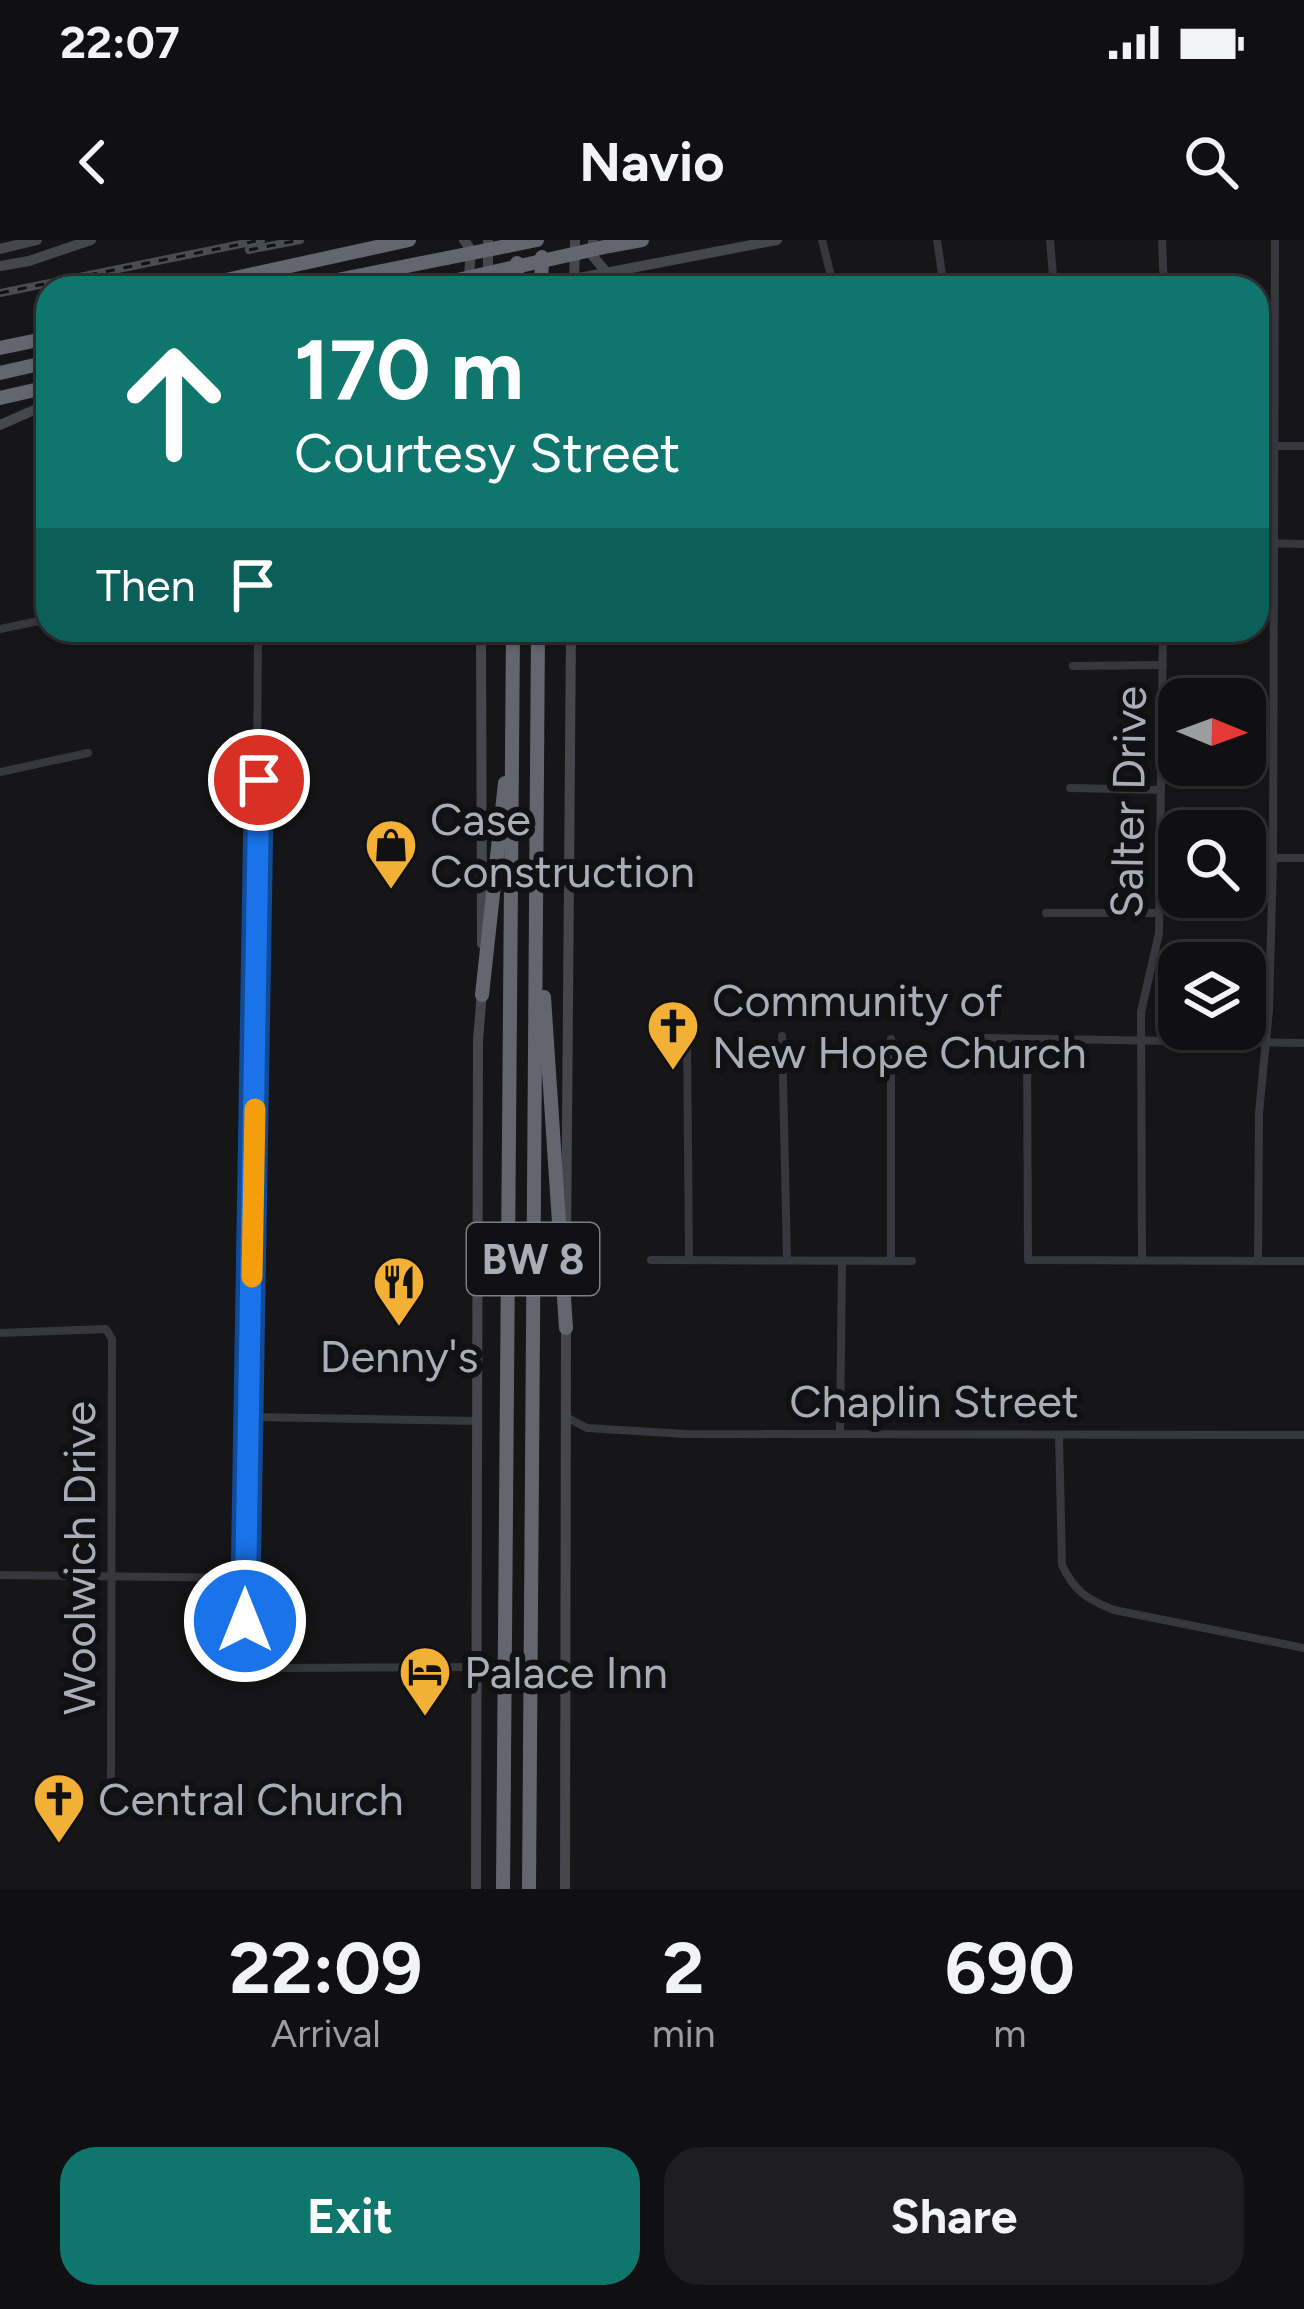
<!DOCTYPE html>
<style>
:root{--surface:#101012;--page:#1e1e20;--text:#f1f3f6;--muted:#9c9d9f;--line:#303032;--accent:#0f766e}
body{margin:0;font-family:Figtree,sans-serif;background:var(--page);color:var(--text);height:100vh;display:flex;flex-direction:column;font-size:45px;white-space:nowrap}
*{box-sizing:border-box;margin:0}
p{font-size:39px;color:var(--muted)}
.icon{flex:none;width:66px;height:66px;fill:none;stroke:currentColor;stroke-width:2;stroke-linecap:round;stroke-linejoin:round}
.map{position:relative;height:1649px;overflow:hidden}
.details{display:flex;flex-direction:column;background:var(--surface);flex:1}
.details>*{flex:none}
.hud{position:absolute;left:36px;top:36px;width:1233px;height:366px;border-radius:36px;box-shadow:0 3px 9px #0004,0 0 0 3px var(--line);background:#0f766e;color:#fff;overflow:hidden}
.needle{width:78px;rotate:91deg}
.buttons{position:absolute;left:1158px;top:438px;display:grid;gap:24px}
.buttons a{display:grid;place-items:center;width:108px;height:108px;border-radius:24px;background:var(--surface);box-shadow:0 3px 9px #0004,0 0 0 3px var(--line);font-size:60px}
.pin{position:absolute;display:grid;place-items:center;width:102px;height:102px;color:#fff;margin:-51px;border:6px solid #fff;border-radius:50%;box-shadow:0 3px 12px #0007}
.me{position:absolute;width:132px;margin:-66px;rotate:0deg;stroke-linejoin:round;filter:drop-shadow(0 0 9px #0008)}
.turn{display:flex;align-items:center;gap:42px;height:252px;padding:0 60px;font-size:54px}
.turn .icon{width:156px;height:156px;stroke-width:2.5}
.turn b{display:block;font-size:84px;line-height:102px}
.then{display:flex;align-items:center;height:114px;padding:0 60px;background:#0003;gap:24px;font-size:45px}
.eta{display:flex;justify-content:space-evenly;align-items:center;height:204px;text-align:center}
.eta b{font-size:72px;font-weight:700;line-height:84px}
.action{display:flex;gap:24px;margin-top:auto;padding:24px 60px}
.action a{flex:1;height:138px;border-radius:36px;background:var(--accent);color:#fff;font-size:48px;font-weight:700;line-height:138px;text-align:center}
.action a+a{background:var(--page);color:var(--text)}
.status{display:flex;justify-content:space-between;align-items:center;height:84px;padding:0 60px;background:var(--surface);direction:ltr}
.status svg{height:33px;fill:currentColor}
header{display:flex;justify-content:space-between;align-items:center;height:156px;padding:0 60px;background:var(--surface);font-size:54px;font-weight:700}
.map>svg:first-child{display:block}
</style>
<div class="status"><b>22:07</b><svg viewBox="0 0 49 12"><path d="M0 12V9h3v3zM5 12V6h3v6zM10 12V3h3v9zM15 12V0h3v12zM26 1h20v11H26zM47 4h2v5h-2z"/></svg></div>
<header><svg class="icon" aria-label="back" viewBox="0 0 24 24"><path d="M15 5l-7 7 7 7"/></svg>Navio<svg class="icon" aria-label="search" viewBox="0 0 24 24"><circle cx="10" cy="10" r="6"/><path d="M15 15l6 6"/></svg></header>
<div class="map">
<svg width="1304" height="1649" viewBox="0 0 1304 1649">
<rect width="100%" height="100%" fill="#161618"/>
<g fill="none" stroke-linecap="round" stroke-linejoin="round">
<g stroke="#37383d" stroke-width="8">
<polyline points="822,0 834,48"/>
<polyline points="937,0 944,48"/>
<polyline points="1050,0 1054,48"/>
<polyline points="1162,0 1164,48"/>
<polyline points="1275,206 1304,206"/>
<polyline points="1257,303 1304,304"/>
<polyline points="0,389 48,379"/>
<polyline points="258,390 255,855 245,1424 251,1434 269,1428 476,1427"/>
<polyline points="1073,426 1163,425"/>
<polyline points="0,532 88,513"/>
<polyline points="1070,548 1161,550"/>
<polyline points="1273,618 1304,618"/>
<polyline points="1046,673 1159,673"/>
<polyline points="687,796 689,1020"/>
<polyline points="782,796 787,1020"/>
<polyline points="986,798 1304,803"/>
<polyline points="1027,799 1028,1020 1304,1021"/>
<polyline points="651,1020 912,1021"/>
<polyline points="1142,1020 1141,772 1159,693 1163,390"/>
<polyline points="891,1021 891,799"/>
<polyline points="1258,1021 1259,873 1269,770 1273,618 1275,0"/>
<polyline points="0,1093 106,1089 112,1099 111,1550"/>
<polyline points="247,1177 477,1181"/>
<polyline points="566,1177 587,1188 685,1194 1304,1195"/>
<polyline points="840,1194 842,1021"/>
<path d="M 1059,1195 L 1062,1325 C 1074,1351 1088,1360 1114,1370 L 1304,1408"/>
<polyline points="0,1335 245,1338"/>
</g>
<g stroke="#45474d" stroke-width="10">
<polyline points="464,0 471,10 468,48"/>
<polyline points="593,0 592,15 607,33"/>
<polyline points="0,9 37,0"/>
<polyline points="0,26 29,21 91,0"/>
<polyline points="488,48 488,0"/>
<polyline points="527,48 777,0"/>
<polyline points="574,48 575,0"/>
<polyline points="0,185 48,164"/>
<polyline points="481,390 482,704"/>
<polyline points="566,1010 571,390"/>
<polyline points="476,1649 478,800 482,752"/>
<polyline points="565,1649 566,1082"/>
</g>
<g stroke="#63666e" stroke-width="14">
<polyline points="609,6 642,0"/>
<polyline points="189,48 409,0"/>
<polyline points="297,48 447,18"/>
<polyline points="415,48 444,43"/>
<polyline points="0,108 48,98"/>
<polyline points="0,133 48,122"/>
<polyline points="0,158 48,147"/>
<polyline points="482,755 505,543"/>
<polyline points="544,757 566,1088"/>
<polyline points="503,1649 513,390"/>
<polyline points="529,1649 538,390"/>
</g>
<g stroke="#4a4c52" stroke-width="8">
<g id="rail">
<polyline points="249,10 300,0"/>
<polyline points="0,53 261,0"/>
</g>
</g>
<use href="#rail" stroke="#111113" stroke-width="3" stroke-dasharray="9" stroke-linecap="butt"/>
<g stroke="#63666e" stroke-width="14">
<polyline points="447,18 537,0"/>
<polyline points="444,43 609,6"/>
<polyline points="517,48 517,23"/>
<polyline points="541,48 542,17"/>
</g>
</g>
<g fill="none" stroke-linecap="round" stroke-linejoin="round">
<g stroke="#114b97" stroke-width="30">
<polyline id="route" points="245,1381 259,540"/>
</g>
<use href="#route" stroke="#1a73e8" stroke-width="21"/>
<polyline stroke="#f59e0b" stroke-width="21" points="252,1037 255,869"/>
</g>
<defs>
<g id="shop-pin" transform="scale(2.7)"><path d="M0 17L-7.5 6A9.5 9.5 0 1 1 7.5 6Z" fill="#f2b134" stroke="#111113"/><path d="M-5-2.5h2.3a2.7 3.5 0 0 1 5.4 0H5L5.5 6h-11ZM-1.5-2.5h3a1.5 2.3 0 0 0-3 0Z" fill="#111"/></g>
<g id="church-pin" transform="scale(2.7)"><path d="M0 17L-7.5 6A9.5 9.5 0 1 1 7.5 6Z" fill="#f2b134" stroke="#111113"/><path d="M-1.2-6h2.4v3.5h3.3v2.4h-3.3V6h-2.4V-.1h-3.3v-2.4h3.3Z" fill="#111"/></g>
<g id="restaurant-pin" transform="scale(2.7)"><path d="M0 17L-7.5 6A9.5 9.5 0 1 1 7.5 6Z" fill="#f2b134" stroke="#111113"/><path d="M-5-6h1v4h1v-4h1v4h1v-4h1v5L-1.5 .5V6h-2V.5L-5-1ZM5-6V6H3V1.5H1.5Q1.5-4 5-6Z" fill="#111"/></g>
<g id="hotel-pin" transform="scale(2.7)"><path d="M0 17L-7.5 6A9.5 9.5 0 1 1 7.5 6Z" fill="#f2b134" stroke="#111113"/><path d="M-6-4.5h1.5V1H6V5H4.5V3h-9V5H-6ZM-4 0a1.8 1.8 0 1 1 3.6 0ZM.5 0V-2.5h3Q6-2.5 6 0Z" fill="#111"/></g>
</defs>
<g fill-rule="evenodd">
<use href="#shop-pin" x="391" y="605"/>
<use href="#church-pin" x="673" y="786"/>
<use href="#restaurant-pin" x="399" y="1042"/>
<use href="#hotel-pin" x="425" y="1432"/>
<use href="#church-pin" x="59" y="1559"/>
</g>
<g text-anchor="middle" stroke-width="12" stroke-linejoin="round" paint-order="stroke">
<rect fill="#111113" stroke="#7b7e86" stroke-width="3" x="467" y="983" width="132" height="72" rx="9"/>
<g font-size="42" font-weight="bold" fill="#a8adb8">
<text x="533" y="1034">BW 8</text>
</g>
<g font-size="45" fill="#a8adb8" stroke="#111113">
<text transform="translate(1128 562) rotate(-89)" y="16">Salter Drive</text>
<text x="934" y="1177">Chaplin Street</text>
<text transform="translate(79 1318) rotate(-90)" y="16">Woolwich Drive</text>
</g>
<g font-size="45" fill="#a8adb8" stroke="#111113" text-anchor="start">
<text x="430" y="595">Case<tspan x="430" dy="52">Construction</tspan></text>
<text x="712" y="776">Community of<tspan x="712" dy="52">New Hope Church</tspan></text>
<text x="399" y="1132" text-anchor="middle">Denny's</text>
<text x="464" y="1448">Palace Inn</text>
<text x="98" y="1575">Central Church</text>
</g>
</g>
</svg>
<div class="buttons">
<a><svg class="needle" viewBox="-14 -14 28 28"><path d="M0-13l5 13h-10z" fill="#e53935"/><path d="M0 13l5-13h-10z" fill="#9c9d9f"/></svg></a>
<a><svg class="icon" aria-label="search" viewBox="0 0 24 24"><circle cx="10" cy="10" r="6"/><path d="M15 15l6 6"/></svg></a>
<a><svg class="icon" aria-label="layers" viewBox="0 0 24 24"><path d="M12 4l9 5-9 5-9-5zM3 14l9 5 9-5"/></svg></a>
</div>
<div class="pin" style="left:259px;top:540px;background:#d93025"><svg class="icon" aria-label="arrive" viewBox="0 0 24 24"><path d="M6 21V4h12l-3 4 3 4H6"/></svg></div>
<svg class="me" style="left:245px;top:1381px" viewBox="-20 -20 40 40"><circle r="17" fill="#1a73e8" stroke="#fff" stroke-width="3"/><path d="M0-11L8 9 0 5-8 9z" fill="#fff"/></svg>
<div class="hud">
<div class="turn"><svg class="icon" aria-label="ahead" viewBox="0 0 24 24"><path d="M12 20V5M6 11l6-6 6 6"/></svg><div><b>170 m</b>Courtesy Street</div></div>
<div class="then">Then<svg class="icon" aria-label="arrive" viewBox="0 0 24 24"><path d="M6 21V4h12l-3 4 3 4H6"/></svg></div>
</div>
</div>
<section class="details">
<div class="eta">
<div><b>22:09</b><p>Arrival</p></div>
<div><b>2</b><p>min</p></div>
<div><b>690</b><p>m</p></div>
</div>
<div class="action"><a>Exit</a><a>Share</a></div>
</section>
